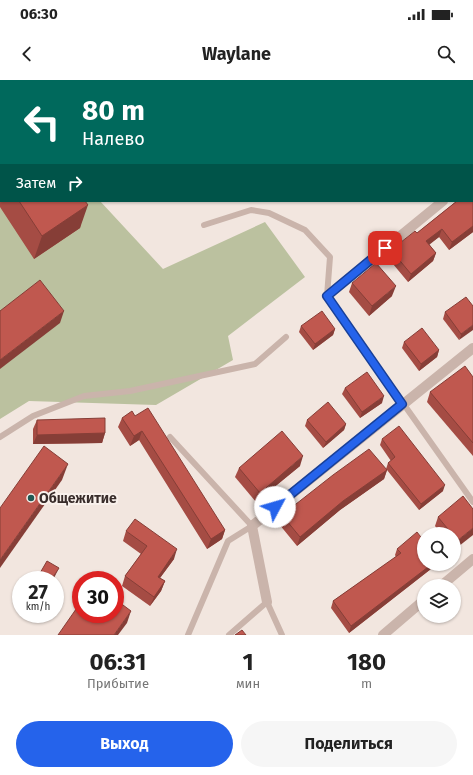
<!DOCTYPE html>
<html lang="ru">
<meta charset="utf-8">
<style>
:root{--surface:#fff;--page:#f6f6f6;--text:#222;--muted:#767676;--accent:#2563eb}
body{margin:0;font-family:"Fira Sans",sans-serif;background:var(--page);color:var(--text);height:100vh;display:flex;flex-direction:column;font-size:15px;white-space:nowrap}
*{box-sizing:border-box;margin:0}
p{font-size:13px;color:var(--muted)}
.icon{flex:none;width:22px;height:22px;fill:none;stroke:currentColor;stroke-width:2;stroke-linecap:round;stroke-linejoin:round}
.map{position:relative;height:555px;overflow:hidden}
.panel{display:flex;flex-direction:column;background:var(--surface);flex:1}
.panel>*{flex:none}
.guide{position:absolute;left:0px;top:0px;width:473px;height:122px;box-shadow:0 1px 3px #0004;background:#00695c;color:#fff;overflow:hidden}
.tools{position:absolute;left:417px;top:447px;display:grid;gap:8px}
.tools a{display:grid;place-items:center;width:44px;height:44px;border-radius:50%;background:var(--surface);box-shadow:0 1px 3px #0004;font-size:20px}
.speed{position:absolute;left:12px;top:491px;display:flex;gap:8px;font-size:20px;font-weight:700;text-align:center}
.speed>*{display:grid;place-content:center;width:52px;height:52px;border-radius:50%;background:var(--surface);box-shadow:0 1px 3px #0004;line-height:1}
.speed small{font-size:10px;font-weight:400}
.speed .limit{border:6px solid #d22;background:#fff;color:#111}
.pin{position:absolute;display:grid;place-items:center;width:34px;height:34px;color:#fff;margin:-17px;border-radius:8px;box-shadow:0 2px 6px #0006}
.me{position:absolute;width:44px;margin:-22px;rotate:51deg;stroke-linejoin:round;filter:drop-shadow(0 0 3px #0008)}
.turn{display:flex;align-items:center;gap:14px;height:84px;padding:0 16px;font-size:18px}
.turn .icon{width:52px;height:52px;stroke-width:2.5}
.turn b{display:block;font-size:28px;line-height:34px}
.then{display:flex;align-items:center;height:38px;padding:0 16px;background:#0003;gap:8px;font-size:15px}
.eta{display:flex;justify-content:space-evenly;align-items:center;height:68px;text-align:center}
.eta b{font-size:24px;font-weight:700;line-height:28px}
.action{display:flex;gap:8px;margin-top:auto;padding:8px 16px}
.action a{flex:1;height:46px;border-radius:24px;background:var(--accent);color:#fff;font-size:16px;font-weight:700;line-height:46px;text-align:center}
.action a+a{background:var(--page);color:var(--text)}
.status{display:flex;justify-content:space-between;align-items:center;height:28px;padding:0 20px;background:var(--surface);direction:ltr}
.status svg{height:11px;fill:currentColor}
header{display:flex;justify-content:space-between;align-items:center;height:52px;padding:0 16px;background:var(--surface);font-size:18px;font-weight:700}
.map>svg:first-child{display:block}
</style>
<div class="status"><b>06:30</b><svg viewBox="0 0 49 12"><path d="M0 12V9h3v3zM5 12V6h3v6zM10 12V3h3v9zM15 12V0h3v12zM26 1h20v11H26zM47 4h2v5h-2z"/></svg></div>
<header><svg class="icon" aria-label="back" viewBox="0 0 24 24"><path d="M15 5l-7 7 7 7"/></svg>Waylane<svg class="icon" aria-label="search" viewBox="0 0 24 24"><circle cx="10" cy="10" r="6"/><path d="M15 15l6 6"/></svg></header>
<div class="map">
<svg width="473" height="555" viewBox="0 0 473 555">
<rect width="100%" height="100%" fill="#f2e6df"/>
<polygon fill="#bbc19f" points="0,0 131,0 1,1 1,121 100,121 163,189 265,142 305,197 228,256 233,280 156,325 29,321 0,339"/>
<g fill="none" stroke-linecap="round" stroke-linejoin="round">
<g stroke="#cab4ab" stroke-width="6">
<polyline points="204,145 251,130 269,133 305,150 330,177 327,216 473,422"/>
<polyline points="0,357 33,336 84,316 130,311 255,284 286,257"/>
<polyline points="170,357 252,446 228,461 188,555"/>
<polyline points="229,555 267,522 282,555"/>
</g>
<g stroke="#cab4ab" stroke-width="10">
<polyline points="472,97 473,96"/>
<polyline points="327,216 443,121"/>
<polyline points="441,506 473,479"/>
<polyline points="267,522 252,446 473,268"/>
<polyline points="383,555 424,520"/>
</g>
</g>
<g fill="#a54c44">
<polygon points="0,0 1,1 1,121 85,121 80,148 34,179 0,127"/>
<polygon points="473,108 473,152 449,170 439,157 429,164 436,173 433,181 408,202 388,178 391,170 417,153"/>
<polygon points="352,203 392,216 369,236 349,212"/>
<polygon points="473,226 459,260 443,239 445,232"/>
<polygon points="301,246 335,249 333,255 313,270 299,252"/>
<polygon points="404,262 439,270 437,277 419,291 402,268"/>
<polygon points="473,297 473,376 427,322 430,312"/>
<polygon points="345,308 382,323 360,338 342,314"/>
<polygon points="135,336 225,450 222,459 207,469 139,360 130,366 118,347 122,338"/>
<polygon points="37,340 105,353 102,363 33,364 33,349"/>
<polygon points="307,340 346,344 344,350 323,368 305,346"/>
<polygon points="382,359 443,411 419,430 387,390 384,399 340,430 297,466 279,444 282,435 386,389 388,383 391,381 380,365"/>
<polygon points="300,386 256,422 235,397 239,388"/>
<polygon points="473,429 454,470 454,454 441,454 435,446 438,437"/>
<polygon points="126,451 174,479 160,498 165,501 161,511 150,526 122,506 125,496 141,474 123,461"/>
<polygon points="397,469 436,485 349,553 331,528 333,521 396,477 395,475"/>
</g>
<g fill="#863e37">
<polygon points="88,125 80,148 34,179 42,156"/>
<polygon points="473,146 473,152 449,170 452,162"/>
<polygon points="442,149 439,157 424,169 426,161"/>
<polygon points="436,173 433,181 408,202 411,194"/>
<polygon points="396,206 392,216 369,236 372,226"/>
<polygon points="64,231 60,243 0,289 0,280"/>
<polygon points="473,245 473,250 459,260 461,254"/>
<polygon points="335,249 333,255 313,270 315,264"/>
<polygon points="439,270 437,277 419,291 421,284"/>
<polygon points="384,316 382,323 360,338 362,332"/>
<polygon points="346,344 344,350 323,368 326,362"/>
<polygon points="142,351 139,360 130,366 134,356"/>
<polygon points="105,353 102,363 33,364 37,355"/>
<polygon points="303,376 300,386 256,422 260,413"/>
<polygon points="68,384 62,400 0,488 0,480"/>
<polygon points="387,390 384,399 340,430 297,466 300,457 343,421"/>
<polygon points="445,405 443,411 419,430 421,424"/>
<polygon points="473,448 473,455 454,470 457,461"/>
<polygon points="225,450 222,459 207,469 211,459"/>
<polygon points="177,469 174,479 154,506 158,497"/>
<polygon points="432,484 437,484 436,485 349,553 351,546"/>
<polygon points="59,488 53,500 51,500"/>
<polygon points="165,501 161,511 150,526 154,517"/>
<polygon points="131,531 127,543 118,555 114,555"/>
</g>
<g fill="#c0584f" stroke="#863e37">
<polygon points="0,0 4,0 4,1 1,1 1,93 0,91"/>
<polygon points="473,108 473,146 452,162 442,149 426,161 436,173 411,194 391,170 415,151 417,153 457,121 472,121 472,109"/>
<polygon points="19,121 85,121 88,125 42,156"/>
<polygon points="376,183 396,206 372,226 352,203"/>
<polygon points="40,200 64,231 0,280 0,231"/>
<polygon points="466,217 473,226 473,245 461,254 445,232"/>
<polygon points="322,231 335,249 315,264 301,246"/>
<polygon points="422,248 439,270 421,284 404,262"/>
<polygon points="465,286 473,297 473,363 430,312"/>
<polygon points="367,292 384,316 362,332 345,308"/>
<polygon points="328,322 346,344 326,362 307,340"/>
<polygon points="148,328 225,450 211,459 142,351 134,356 122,338 132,331 135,336"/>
<polygon points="105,338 105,353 37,355 37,340"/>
<polygon points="399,346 445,405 421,424 388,383 395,377 382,359"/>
<polygon points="282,351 303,376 260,413 239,388"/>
<polygon points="44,366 68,384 0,480 0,428"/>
<polygon points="369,369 387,390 343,421 300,457 282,435 333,395"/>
<polygon points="463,416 473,429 473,448 457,461 454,456 454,454 452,454 438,437"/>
<polygon points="135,439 177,469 158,497 165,501 154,517 125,496 147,466 126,451"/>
<polygon points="417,452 424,461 424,484 432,484 351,546 333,521 401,473 397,469"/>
<polygon points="47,481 59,488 51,500 36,500"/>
<polygon points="115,519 131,531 114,555 58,555 81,522 81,534 115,534"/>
<polygon points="242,550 246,555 235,555"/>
</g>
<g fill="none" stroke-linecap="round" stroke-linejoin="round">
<g stroke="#184099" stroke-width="10">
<polyline id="route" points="275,427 402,324 327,216 385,168"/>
</g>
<use href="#route" stroke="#2563eb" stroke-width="7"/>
</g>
<circle fill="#215853" stroke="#f9f1ec" stroke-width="1.5" cx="31" cy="418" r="4"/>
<g text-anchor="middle" stroke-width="4" stroke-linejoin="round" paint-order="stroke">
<g font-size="14" font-weight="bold" fill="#382c2a" stroke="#f9f1ec" text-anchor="start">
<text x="39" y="423">Общежитие</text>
</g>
</g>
</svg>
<div class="tools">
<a><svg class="icon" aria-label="search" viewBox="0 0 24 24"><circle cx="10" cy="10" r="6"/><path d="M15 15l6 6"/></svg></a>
<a><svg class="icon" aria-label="layers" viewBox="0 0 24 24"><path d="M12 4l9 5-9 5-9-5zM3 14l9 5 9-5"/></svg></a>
</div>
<div class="speed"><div>27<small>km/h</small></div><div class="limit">30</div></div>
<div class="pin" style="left:385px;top:168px;background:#d93025"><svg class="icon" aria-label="arrive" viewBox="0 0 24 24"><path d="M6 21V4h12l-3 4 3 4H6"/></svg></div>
<svg class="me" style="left:275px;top:427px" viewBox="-20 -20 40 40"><circle r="19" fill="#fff"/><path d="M0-13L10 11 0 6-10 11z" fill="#2563eb"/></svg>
<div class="guide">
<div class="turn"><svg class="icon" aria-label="left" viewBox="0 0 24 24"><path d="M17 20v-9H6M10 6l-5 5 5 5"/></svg><div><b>80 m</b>Налево</div></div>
<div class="then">Затем<svg class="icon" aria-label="right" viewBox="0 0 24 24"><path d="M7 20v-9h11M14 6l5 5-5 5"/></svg></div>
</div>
</div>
<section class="panel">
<div class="eta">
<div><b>06:31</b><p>Прибытие</p></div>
<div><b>1</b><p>мин</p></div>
<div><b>180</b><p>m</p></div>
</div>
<div class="action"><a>Выход</a><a>Поделиться</a></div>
</section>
